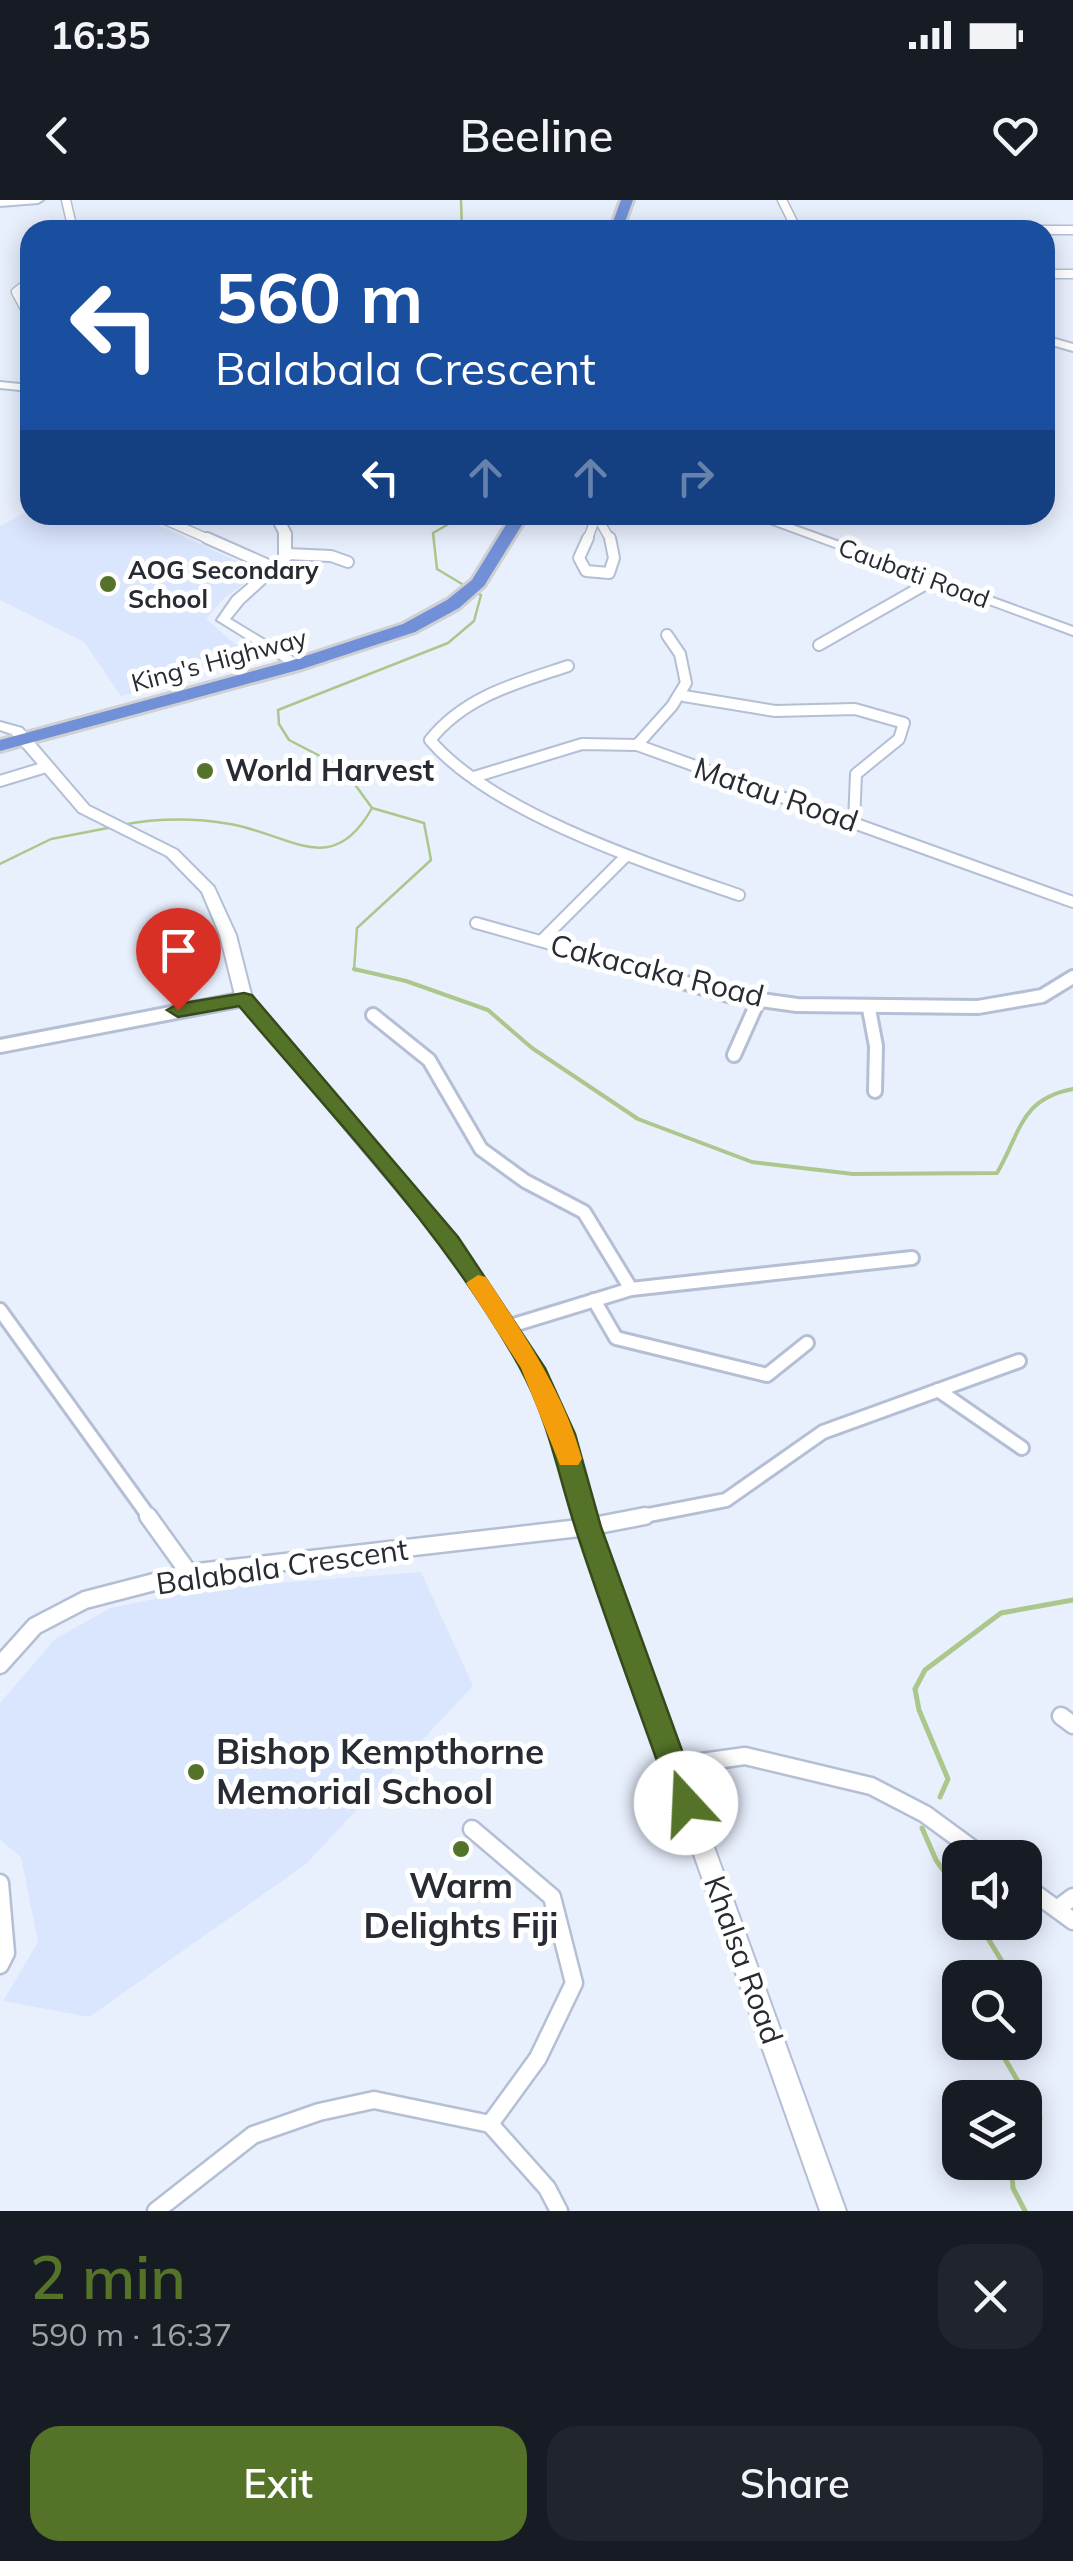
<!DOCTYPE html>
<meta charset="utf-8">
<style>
:root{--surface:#171b24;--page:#20242c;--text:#f1f3f6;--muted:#9ea1a6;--accent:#547328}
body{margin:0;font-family:Mulish,sans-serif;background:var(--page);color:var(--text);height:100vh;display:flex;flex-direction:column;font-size:38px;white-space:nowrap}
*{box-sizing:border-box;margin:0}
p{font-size:32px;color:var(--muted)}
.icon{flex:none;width:55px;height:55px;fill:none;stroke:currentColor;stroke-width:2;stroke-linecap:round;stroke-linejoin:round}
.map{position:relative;height:2011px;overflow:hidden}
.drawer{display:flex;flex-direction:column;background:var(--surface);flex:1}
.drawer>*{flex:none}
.banner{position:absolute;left:20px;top:20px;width:1035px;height:305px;border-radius:30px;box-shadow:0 5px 25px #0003;background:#1a4fa0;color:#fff;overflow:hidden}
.fabs{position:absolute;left:942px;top:1640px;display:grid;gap:20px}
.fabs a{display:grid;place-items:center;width:100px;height:100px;border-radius:20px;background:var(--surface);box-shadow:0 5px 25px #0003;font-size:50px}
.pin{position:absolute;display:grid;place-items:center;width:85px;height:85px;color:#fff;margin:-102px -42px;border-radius:50% 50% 50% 0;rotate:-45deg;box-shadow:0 0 10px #0007}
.pin .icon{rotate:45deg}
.me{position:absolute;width:110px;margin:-55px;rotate:340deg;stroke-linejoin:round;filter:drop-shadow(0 0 8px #0008)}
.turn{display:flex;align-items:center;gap:35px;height:210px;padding:0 30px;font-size:45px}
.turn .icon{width:130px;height:130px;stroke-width:2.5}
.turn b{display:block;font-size:70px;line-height:85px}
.lanes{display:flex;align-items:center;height:95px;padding:0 30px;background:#0003;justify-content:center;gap:50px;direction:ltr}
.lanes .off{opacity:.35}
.round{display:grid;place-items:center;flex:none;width:105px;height:105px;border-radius:30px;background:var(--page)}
.head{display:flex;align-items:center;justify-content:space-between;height:170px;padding:0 30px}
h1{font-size:60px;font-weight:600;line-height:75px;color:var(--accent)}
.button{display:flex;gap:20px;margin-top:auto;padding:20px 30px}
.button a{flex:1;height:115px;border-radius:30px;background:var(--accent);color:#fff;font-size:40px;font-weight:600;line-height:115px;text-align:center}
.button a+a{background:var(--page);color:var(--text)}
.status{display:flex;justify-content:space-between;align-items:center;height:70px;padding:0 50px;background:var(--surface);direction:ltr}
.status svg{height:28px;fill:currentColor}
header{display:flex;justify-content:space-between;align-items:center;height:130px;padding:0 30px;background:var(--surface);font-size:45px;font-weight:600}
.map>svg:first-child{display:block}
</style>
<div class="status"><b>16:35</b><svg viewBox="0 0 49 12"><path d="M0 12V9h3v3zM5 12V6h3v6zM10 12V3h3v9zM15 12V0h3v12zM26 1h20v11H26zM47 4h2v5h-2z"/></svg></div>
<header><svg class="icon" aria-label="back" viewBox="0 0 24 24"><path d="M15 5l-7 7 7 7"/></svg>Beeline<svg class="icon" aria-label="heart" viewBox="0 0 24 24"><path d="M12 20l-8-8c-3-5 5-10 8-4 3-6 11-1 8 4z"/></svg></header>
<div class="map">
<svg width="1073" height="2011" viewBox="0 0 1073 2011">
<rect width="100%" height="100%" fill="#e8effd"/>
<g fill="#dae6fe">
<polygon points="30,310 30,315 136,315 261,372 224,398 206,419 241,449 262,461 121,496 84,442 0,400 0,326"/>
<polygon points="421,1372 473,1486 306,1664 89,1817 3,1801 38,1742 21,1657 0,1640 0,1503 54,1440 110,1408 204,1389"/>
</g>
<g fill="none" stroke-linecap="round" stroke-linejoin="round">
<g stroke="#acc78c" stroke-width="2.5">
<polyline points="461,0 462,30"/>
<polyline points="464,315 433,333 437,369 467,387"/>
<path d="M 122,625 C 158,618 194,618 230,624 C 290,634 332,680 372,608"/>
<polyline points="0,664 51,639 113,627"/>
<polyline points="361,771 354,770 357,728 431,660 424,623 372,608 343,568 289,540 279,524 278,510 448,443 474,421 481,395 475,392"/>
</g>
<path stroke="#acc78c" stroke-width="4" d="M 354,769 L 406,781 L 488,810 L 532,848 L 638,919 L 752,962 L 853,974 L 997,973 C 1021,932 1020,899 1073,889"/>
<g stroke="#acc78c" stroke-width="5">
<polyline points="940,1597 948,1579 919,1510 915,1489 925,1470 1001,1413 1073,1400"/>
<polyline points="922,1628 936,1660 960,1694"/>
<polyline points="978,1722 1006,1768 1003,1778"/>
<polyline points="995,1842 1040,1919 1025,1939"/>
<polyline points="1011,1962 1013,1988 1025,2011"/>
</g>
<g stroke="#b4bfd5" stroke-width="11">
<g id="street-far3">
<polyline points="66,0 73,30"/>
<polyline points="782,0 797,30"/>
<polyline points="851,30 1073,30"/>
<polyline points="1045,74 1073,74"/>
<polyline points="30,81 16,92 30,118"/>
<polyline points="154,315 213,341"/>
<polyline points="596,315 611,341"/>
<polyline points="587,341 596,317"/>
</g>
</g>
<g stroke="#b4bfd5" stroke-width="14">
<g id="street-far2">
<polyline points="207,338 277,369"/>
<polyline points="588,338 579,358 586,371 609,373 614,358 610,338"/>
<polyline points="287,354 331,356 348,362"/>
<polyline points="819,445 935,379"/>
<path d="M 568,466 C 517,483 465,496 430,540 C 492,613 649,664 739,695"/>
<polyline points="684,496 775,511 855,509 904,523 899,539 856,574 854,622"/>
<polyline points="637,545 672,506 686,483 680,454 667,435"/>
<polyline points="474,577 582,544 637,545 1073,702"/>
<polyline points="0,581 46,567"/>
<polyline points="476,723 646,771"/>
<polyline points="541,741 626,656"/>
</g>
</g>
<g stroke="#b4bfd5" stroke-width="18">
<g id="street-far1">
<polyline points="637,769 732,796 797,805 978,807 1042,796 1073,777"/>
<polyline points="869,809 876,846 875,891"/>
<polyline points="373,815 429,860 481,949 525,981 584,1012 631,1089"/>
<polyline points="0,846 244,799"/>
<polyline points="734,855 759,799"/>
<polyline points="594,1100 616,1138 767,1175 807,1143"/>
<polyline points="0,1110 150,1318"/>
<polyline points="507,1127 631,1089 912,1058"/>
<polyline points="938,1190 1022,1248"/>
<polyline points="633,1318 726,1300 823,1232 1019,1161"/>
</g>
</g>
<g stroke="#b4bfd5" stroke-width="21">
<g id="street">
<polyline points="148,1316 189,1373"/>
<polyline points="0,1465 35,1426 85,1400 189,1373 588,1327 645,1316"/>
<polyline points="1061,1516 1073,1525"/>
<polyline points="673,1566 745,1556 871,1586 925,1614 985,1658"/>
<polyline points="472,1629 552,1697 574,1783 538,1858 490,1924"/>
<polyline points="0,1683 6,1753 0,1765"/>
<polyline points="1025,1686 1073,1721"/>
<polyline points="1057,1709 1073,1697"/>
<polyline points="156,2011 253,1935 319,1912 374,1900 490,1924 547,1988 559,2011"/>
</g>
</g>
<g stroke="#b4bfd5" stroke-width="4">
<g id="secondary">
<polygon points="0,0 43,0 38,3 0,6"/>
<polygon points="1045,136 1073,144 1073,151 1045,143"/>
<polygon points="0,182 30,185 30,191 0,188"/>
<polygon points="270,315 282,315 291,333 291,359 243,403 230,419 301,462 303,465 296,469 217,420 233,397 279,358 279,333"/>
<polygon points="748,315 765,315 1073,427 1073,435"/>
<polygon points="0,522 22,528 89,606 177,650 214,687 236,735 252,798 456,1038 542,1168 573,1234 598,1327 846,2011 820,2011 578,1327 553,1234 524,1169 444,1046 236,799 220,735 202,692 167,656 79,612 12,534 0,530"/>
</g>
</g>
<g stroke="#cfd0d2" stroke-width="6">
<g id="highway">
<polygon points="621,0 633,0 622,30 610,30"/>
<polygon points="512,315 528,315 484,386 459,408 415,432 302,469 0,551 0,540 290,461 403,424 447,400 472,380"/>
</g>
</g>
<use href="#street-far3" stroke="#fff" stroke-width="8"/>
<use href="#street-far2" stroke="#fff" stroke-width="10"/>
<use href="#street-far1" stroke="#fff" stroke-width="12"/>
<use href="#street" stroke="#fff" stroke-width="16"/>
<use href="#secondary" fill="#fff" fill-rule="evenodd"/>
<use href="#highway" fill="#7190d8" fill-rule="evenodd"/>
</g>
<path fill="#547328" stroke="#374b1a" stroke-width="2.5" d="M 244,793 L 252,795 L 458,1037 L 545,1168 L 575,1234 L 601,1327 L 701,1603 L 696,1611 L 686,1614 L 676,1611 L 672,1603 C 640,1512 606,1422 576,1330 C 558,1274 548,1218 519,1166 C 445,1033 337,922 239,806 L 178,817 L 167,810 L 178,804 Z"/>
<path fill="#f59e0b" d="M 478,1075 L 486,1077 C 524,1135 564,1192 582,1259 L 578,1265 L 560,1265 L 521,1168 L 466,1083 Z"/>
<g fill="#547328" stroke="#fff" stroke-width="4">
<circle cx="108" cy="384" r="10"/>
<circle cx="205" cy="571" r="10"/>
<circle cx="196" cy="1572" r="10"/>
<circle cx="461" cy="1649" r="10"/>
</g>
<g text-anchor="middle" stroke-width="10" stroke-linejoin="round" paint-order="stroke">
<g font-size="25" font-weight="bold" fill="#272b34" stroke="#fff" text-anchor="start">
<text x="128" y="379">AOG Secondary<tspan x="128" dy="29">School</tspan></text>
</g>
<g font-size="25" fill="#272b34" stroke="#fff">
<text transform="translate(914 373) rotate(20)" y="9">Caubati Road</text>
<text transform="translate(219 460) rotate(-15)" y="9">King's Highway</text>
</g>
<g font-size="30" font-weight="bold" fill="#272b34" stroke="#fff" text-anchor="start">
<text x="225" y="581">World Harvest</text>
</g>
<g font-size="30" fill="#272b34" stroke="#fff">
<text transform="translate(776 595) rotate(19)" y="10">Matau Road</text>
<text transform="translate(657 771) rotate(14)" y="10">Cakacaka Road</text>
<text transform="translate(282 1367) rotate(-8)" y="10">Balabala Crescent</text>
<text transform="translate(743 1760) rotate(70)" y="10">Khalsa Road</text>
</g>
<g font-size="35" font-weight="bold" fill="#272b34" stroke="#fff" text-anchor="start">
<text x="216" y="1564">Bishop Kempthorne<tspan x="216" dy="40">Memorial School</tspan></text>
<text x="461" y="1698" text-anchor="middle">Warm<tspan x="461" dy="40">Delights Fiji</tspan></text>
</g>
</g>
</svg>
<div class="fabs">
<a><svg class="icon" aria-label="sound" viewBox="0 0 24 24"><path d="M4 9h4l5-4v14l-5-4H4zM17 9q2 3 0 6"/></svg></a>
<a><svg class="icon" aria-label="search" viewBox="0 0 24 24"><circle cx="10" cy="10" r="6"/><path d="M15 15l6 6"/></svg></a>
<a><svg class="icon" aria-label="layers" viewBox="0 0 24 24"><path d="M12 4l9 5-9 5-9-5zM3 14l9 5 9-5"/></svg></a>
</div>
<div class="pin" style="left:178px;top:810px;background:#d93025"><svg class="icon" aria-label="arrive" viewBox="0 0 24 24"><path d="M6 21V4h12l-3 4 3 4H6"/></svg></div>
<svg class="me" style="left:686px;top:1603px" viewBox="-20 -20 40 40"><circle r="19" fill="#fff"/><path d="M0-13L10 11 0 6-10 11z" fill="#547328"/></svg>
<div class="banner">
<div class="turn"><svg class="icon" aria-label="left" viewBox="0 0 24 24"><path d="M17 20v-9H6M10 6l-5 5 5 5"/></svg><div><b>560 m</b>Balabala Crescent</div></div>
<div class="lanes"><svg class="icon" aria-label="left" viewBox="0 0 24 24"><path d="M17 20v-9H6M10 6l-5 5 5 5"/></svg><svg class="icon off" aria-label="ahead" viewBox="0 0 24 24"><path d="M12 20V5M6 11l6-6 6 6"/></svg><svg class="icon off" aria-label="ahead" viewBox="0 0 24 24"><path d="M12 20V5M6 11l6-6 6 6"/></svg><svg class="icon off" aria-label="right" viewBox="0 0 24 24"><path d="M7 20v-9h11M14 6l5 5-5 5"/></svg></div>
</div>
</div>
<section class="drawer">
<div class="head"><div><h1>2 min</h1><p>590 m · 16:37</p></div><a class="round"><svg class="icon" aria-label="close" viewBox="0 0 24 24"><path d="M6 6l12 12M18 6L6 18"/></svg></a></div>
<div class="button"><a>Exit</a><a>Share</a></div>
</section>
